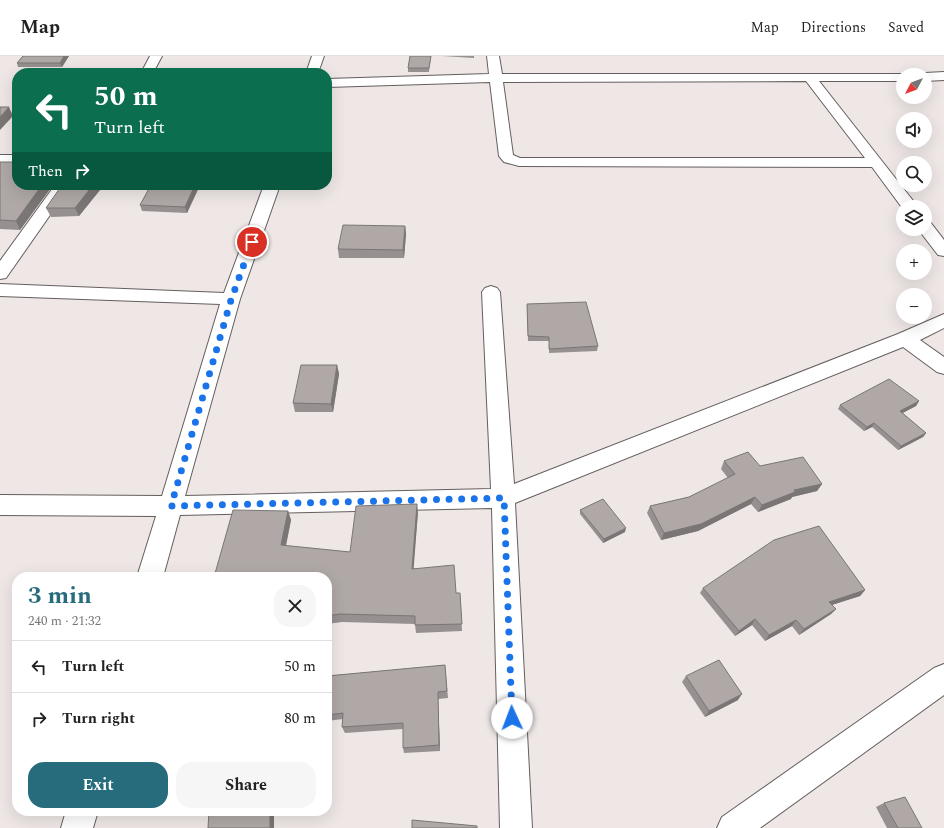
<!DOCTYPE html>
<meta charset="utf-8">
<style>
:root{--surface:#fff;--page:#f6f6f6;--text:#222;--muted:#767676;--line:#e0e0e0;--accent:#276c7c}
body{margin:0;font-family:Spectral,serif;background:var(--page);color:var(--text);height:100vh;display:flex;flex-direction:column;font-size:15px;white-space:nowrap}
*{box-sizing:border-box;margin:0}
p{font-size:13px;color:var(--muted)}
.icon{flex:none;width:22px;height:22px;fill:none;stroke:currentColor;stroke-width:2;stroke-linecap:round;stroke-linejoin:round}
.map{position:relative;flex:1;overflow:hidden}
.drawer{position:absolute;left:12px;top:516px;width:320px;height:244px;display:flex;flex-direction:column;background:var(--surface);border-radius:16px;box-shadow:0 4px 16px #0002}
.drawer>*{flex:none}
.hud{position:absolute;left:12px;top:12px;width:320px;height:122px;border-radius:16px;box-shadow:0 4px 16px #0002;background:#0b6e4f;color:#fff;overflow:hidden}
.needle{width:26px;rotate:229deg}
.buttons{position:absolute;left:896px;top:12px;display:grid;gap:8px}
.buttons a{display:grid;place-items:center;width:36px;height:36px;border-radius:50%;background:var(--surface);box-shadow:0 4px 16px #0002;font-size:20px}
.pin{position:absolute;display:grid;place-items:center;width:34px;height:34px;color:#fff;margin:-17px;border:2px solid #fff;border-radius:50%;box-shadow:0 1px 4px #0007}
.me{position:absolute;width:44px;margin:-22px;rotate:358deg;stroke-linejoin:round;filter:drop-shadow(0 0 3px #0008)}
.turn{display:flex;align-items:center;gap:14px;height:84px;padding:0 16px;font-size:18px}
.turn .icon{width:52px;height:52px;stroke-width:2.5}
.turn b{display:block;font-size:28px;line-height:34px}
.then{display:flex;align-items:center;height:38px;padding:0 16px;background:#0003;gap:8px;font-size:15px}
.round{display:grid;place-items:center;flex:none;width:42px;height:42px;border-radius:16px;background:var(--page)}
.head{display:flex;align-items:center;justify-content:space-between;height:68px;padding:0 16px}
h1{font-size:24px;font-weight:700;line-height:30px;color:var(--accent)}
.primary-button{display:flex;gap:8px;margin-top:auto;padding:8px 16px}
.primary-button a{flex:1;height:46px;border-radius:16px;background:var(--accent);color:#fff;font-size:16px;font-weight:700;line-height:46px;text-align:center}
.primary-button a+a{background:var(--page);color:var(--text)}
ul{padding:0;list-style:none}
li{display:flex;align-items:center;gap:12px;height:52px;padding:0 16px;border-top:1px solid var(--line)}
li div{flex:1}
li b{display:block;font-size:15px}
li em{font-style:normal}
header{display:flex;align-items:center;gap:24px;box-sizing:border-box;height:56px;padding:0 20px;background:var(--surface);border-bottom:1px solid var(--line)}
header strong{font-size:19px}
nav{display:flex;gap:22px;margin-inline-start:auto;font-size:14px}
.map>svg:first-child{display:block}
</style>
<header>
<strong>Map</strong>
<nav><a>Map</a><a>Directions</a><a>Saved</a></nav>
</header>
<div class="map">
<svg width="944" height="772" viewBox="0 0 944 772">
<rect width="100%" height="100%" fill="#eee7e6"/>
<g fill="none" stroke-linecap="round" stroke-linejoin="round">
<g stroke="#655e5e" stroke-width="2">
<g id="minor">
<polygon points="150,0 162,0 153,17 141,17"/>
<polygon points="312,0 324,0 318,17 306,17"/>
<path d="M 487,0 L 499,0 L 502,18 L 908,18 L 903,19 L 903,25 L 819,25 L 918,151 L 903,151 L 903,153 L 872,111 L 519,110 L 504,106 L 499,100 L 490,26 L 327,31 L 327,23 L 489,18 ZM 806,25 L 865,102 L 520,102 L 513,99 L 503,26 Z"/>
<polygon points="944,16 944,24 925,25 925,19 920,19 925,17"/>
<rect x="0" y="99" width="17" height="8"/>
<polygon points="55,129 71,129 6,222 0,223 0,205"/>
<polygon points="264,129 280,129 240,243 185,440 491,433 482,236 485,232 491,230 497,232 500,236 514,428 898,278 944,258 944,272 920,284 944,301 944,318 937,316 903,291 515,447 532,772 500,772 492,452 180,459 163,521 137,521 156,460 0,459 0,439 162,440 220,248 0,240 0,228 224,237"/>
<polygon points="925,166 931,167 944,184 944,200 938,199 918,173 925,173"/>
<polygon points="944,608 944,639 760,772 717,772 722,761 934,612"/>
<polygon points="66,755 98,755 93,772 61,772"/>
</g>
</g>
<use href="#minor" fill="#fff" fill-rule="evenodd"/>
</g>
<g fill="#969090">
<polygon points="23,0 69,0 62,11 18,11 17,7"/>
<polygon points="410,0 431,0 429,16 408,16 408,12"/>
<polygon points="442,0 474,0 474,2"/>
<polygon points="0,106 17,129 53,129 20,174 0,173"/>
<polygon points="104,129 79,160 51,161 46,152"/>
<polygon points="151,129 200,129 187,157 142,155 140,149"/>
<polygon points="405,170 406,178 404,202 339,202 338,193"/>
<polygon points="527,248 598,290 597,295 549,297 549,285 528,285"/>
<polygon points="337,309 339,318 333,356 295,356 293,347"/>
<polygon points="919,345 916,350 902,357 926,377 923,381 898,394 872,371 864,375 838,353 840,349"/>
<polygon points="724,405 760,410 822,428 817,435 792,441 791,443 758,456 751,448 698,475 661,484 647,457 650,450 689,441 728,422 721,413"/>
<polygon points="580,454 625,476 603,487 580,458"/>
<polygon points="288,455 291,464 286,490 350,496 418,456 413,512 456,537 460,537 462,575 416,577 415,568 342,566 327,568 327,521 214,521"/>
<polygon points="703,532 865,534 860,540 832,549 836,553 831,558 799,579 792,570 765,585 752,569 735,580 700,537"/>
<polygon points="445,609 448,642 438,643 440,695 404,697 403,692 403,673 345,677 342,671 343,663 327,665 327,620"/>
<polygon points="686,620 738,644 705,661 682,626"/>
<polygon points="884,747 922,772 887,772 876,751"/>
</g>
<g fill="#7a7675">
<polygon points="64,0 69,0 62,11 60,7"/>
<polygon points="9,51 13,60 0,74 0,61"/>
<polygon points="42,129 53,129 20,174 16,165"/>
<polygon points="93,129 104,129 79,160 75,152"/>
<polygon points="195,129 200,129 187,157 185,151"/>
<polygon points="405,170 406,178 404,202 403,194"/>
<polygon points="337,309 339,318 333,356 331,348"/>
<polygon points="919,345 916,350 897,360 900,355"/>
<polygon points="874,367 872,371 864,375 867,371"/>
<polygon points="926,377 923,381 898,394 901,390"/>
<polygon points="822,428 817,435 792,441 791,443 758,456 762,449 794,434"/>
<polygon points="755,441 751,448 698,475 661,484 664,477"/>
<polygon points="417,448 418,456 413,521 412,513"/>
<polygon points="288,455 291,464 284,498 281,489"/>
<polygon points="626,472 625,476 603,487 604,483"/>
<polygon points="865,534 860,540 825,551 829,546"/>
<polygon points="836,553 831,558 799,579 804,573"/>
<polygon points="755,563 752,569 735,580 739,575"/>
<polygon points="796,564 792,570 765,585 769,579"/>
<polygon points="438,636 438,643 440,695 439,689"/>
<polygon points="742,638 738,644 705,661 709,655"/>
<rect x="270" y="755" width="4" height="17"/>
</g>
<g fill="#afa8a7" stroke="#7a7675">
<polygon points="23,0 64,0 60,7 17,7"/>
<polygon points="410,0 431,0 429,12 408,12"/>
<polygon points="0,51 9,51 0,61"/>
<polygon points="0,106 17,106 17,129 42,129 16,165 0,164"/>
<polygon points="62,129 93,129 75,152 46,152"/>
<polygon points="151,129 195,129 185,151 140,149"/>
<polygon points="343,169 405,170 403,194 338,193"/>
<polygon points="586,246 598,290 549,293 549,281 528,280 527,248"/>
<polygon points="301,309 337,309 331,348 293,347"/>
<polygon points="889,323 919,345 900,355 926,377 901,390 874,367 867,371 840,349"/>
<polygon points="748,396 760,410 803,401 822,428 794,434 795,436 762,449 755,441 701,468 664,477 650,450 689,441 735,418 724,405"/>
<polygon points="603,443 626,472 604,483 580,454"/>
<polygon points="417,448 412,513 454,509 456,537 460,537 462,568 415,569 415,560 340,558 327,560 327,521 214,521 233,454 288,455 281,489 350,496 356,450"/>
<polygon points="819,470 865,534 829,546 836,553 804,573 796,564 769,579 755,563 739,575 703,532 774,484"/>
<polygon points="719,604 742,638 709,655 686,620"/>
<polygon points="445,609 447,635 438,636 439,689 403,692 403,667 342,671 343,657 327,659 327,620"/>
<polygon points="905,741 922,772 898,772 884,747"/>
<polygon points="209,755 270,755 270,772 208,772"/>
<polygon points="412,764 477,770 477,772 412,772"/>
</g>
<g fill="none" stroke-linecap="round" stroke-linejoin="round">
<polyline stroke="#1a73e8" stroke-width="7" stroke-dasharray="0 12.6" points="252,186 231,244 171,450 504,442 512,662"/>
</g>
</svg>
<div class="buttons">
<a><svg class="needle" viewBox="-14 -14 28 28"><path d="M0-13l5 13h-10z" fill="#e53935"/><path d="M0 13l5-13h-10z" fill="#767676"/></svg></a>
<a><svg class="icon" aria-label="sound" viewBox="0 0 24 24"><path d="M4 9h4l5-4v14l-5-4H4zM17 9q2 3 0 6"/></svg></a>
<a><svg class="icon" aria-label="search" viewBox="0 0 24 24"><circle cx="10" cy="10" r="6"/><path d="M15 15l6 6"/></svg></a>
<a><svg class="icon" aria-label="layers" viewBox="0 0 24 24"><path d="M12 4l9 5-9 5-9-5zM3 14l9 5 9-5"/></svg></a>
<a>+</a>
<a>−</a>
</div>
<div class="pin" style="left:252px;top:186px;background:#d93025"><svg class="icon" aria-label="arrive" viewBox="0 0 24 24"><path d="M6 21V4h12l-3 4 3 4H6"/></svg></div>
<svg class="me" style="left:512px;top:662px" viewBox="-20 -20 40 40"><circle r="19" fill="#fff"/><path d="M0-13L10 11 0 6-10 11z" fill="#1a73e8"/></svg>
<div class="hud">
<div class="turn"><svg class="icon" aria-label="left" viewBox="0 0 24 24"><path d="M17 20v-9H6M10 6l-5 5 5 5"/></svg><div><b>50 m</b>Turn left</div></div>
<div class="then">Then<svg class="icon" aria-label="right" viewBox="0 0 24 24"><path d="M7 20v-9h11M14 6l5 5-5 5"/></svg></div>
</div>
<section class="drawer">
<div class="head"><div><h1>3 min</h1><p>240 m · 21:32</p></div><a class="round"><svg class="icon" aria-label="close" viewBox="0 0 24 24"><path d="M6 6l12 12M18 6L6 18"/></svg></a></div>
<ul>
<li><svg class="icon" aria-label="left" viewBox="0 0 24 24"><path d="M17 20v-9H6M10 6l-5 5 5 5"/></svg><div><b>Turn left</b></div><em>50 m</em></li>
<li><svg class="icon" aria-label="right" viewBox="0 0 24 24"><path d="M7 20v-9h11M14 6l5 5-5 5"/></svg><div><b>Turn right</b></div><em>80 m</em></li>
</ul>
<div class="primary-button"><a>Exit</a><a>Share</a></div>
</section>
</div>
